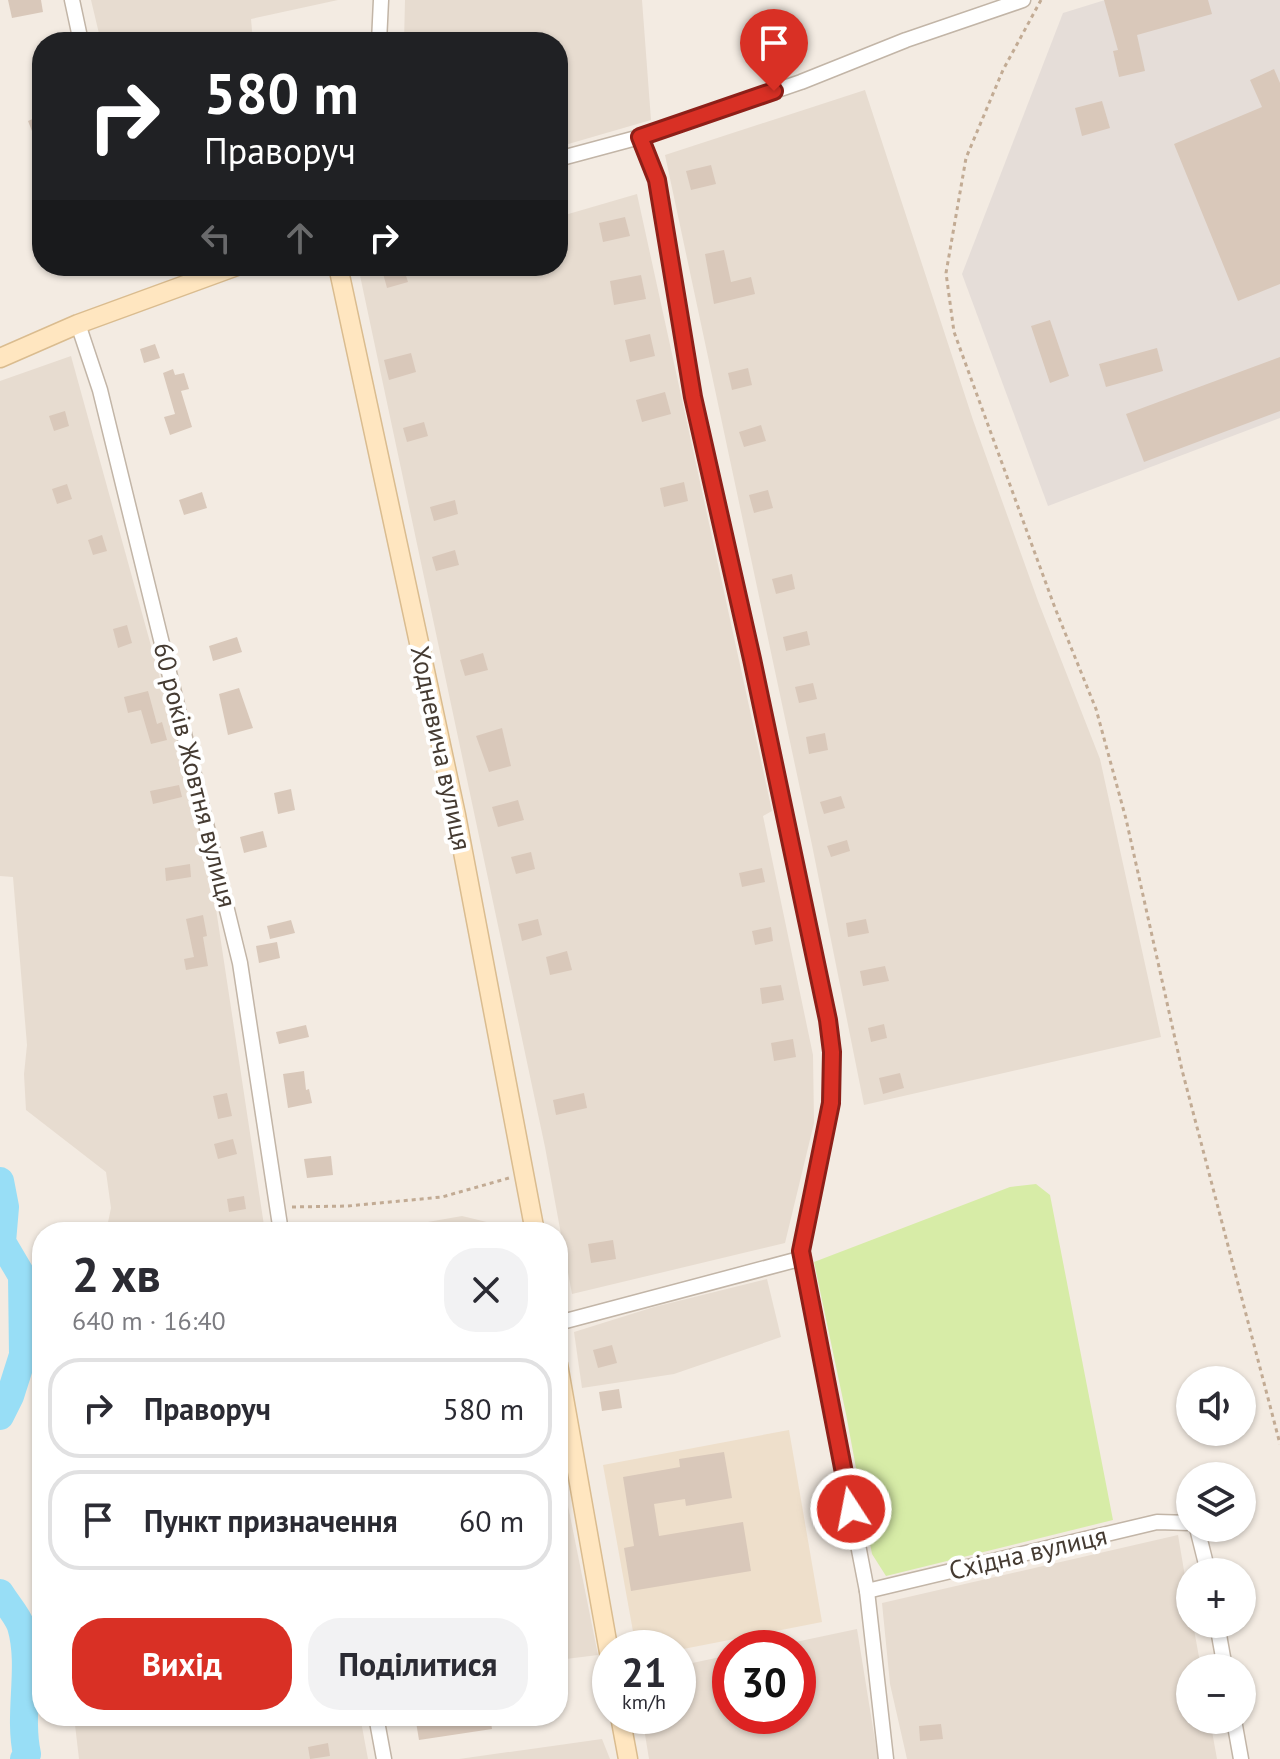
<!DOCTYPE html>
<html lang="uk">
<meta charset="utf-8">
<style>
:root{--surface:#fff;--page:#f2f2f3;--text:#2b2b33;--muted:#7c7c81;--line:#e1e1e2;--accent:#d93025}
body{margin:0;font-family:"PT Sans",sans-serif;background:var(--page);color:var(--text);height:100vh;display:flex;flex-direction:column;font-size:30px;white-space:nowrap}
*{box-sizing:border-box;margin:0}
p{font-size:26px;color:var(--muted)}
.icon{flex:none;width:44px;height:44px;fill:none;stroke:currentColor;stroke-width:2;stroke-linecap:round;stroke-linejoin:round}
.map{position:relative;flex:1;overflow:hidden}
.drawer{position:absolute;left:32px;top:1222px;width:536px;height:504px;display:flex;flex-direction:column;background:var(--surface);border-radius:32px;box-shadow:0 2px 6px #0004}
.drawer>*{flex:none}
.banner{position:absolute;left:32px;top:32px;width:536px;height:244px;border-radius:32px;box-shadow:0 2px 6px #0004;background:#202124;color:#fff;overflow:hidden}
.tools{position:absolute;left:1176px;top:1366px;display:grid;gap:16px}
.tools a{display:grid;place-items:center;width:80px;height:80px;border-radius:50%;background:var(--surface);box-shadow:0 2px 6px #0004;font-size:40px}
.speed{position:absolute;left:592px;top:1630px;display:flex;gap:16px;font-size:40px;font-weight:700;text-align:center}
.speed>*{display:grid;place-content:center;width:104px;height:104px;border-radius:50%;background:var(--surface);box-shadow:0 2px 6px #0004;line-height:1}
.speed small{font-size:20px;font-weight:400}
.speed .limit{border:12px solid #d22;background:#fff;color:#111}
.pin{position:absolute;display:grid;place-items:center;width:68px;height:68px;color:#fff;margin:-82px -34px;border-radius:50% 50% 50% 0;rotate:-45deg;box-shadow:0 0 8px #0007}
.pin .icon{rotate:45deg}
.me{position:absolute;width:88px;margin:-44px;rotate:349deg;stroke-linejoin:round;filter:drop-shadow(0 0 6px #0008)}
.turn{display:flex;align-items:center;gap:28px;height:168px;padding:0 40px;font-size:36px}
.turn .icon{width:104px;height:104px;stroke-width:2.5}
.turn b{display:block;font-size:56px;line-height:68px}
.lanes{display:flex;align-items:center;height:76px;padding:0 40px;background:#0003;justify-content:center;gap:40px;direction:ltr}
.lanes .off{opacity:.35}
.round{display:grid;place-items:center;flex:none;width:84px;height:84px;border-radius:32px;background:var(--page)}
.summary{display:flex;align-items:center;justify-content:space-between;height:136px;padding:0 40px}
h1{font-size:48px;font-weight:800;line-height:60px}
.button{display:flex;gap:16px;margin-top:auto;padding:16px 40px}
.button a{flex:1;height:92px;border-radius:32px;background:var(--accent);color:#fff;font-size:32px;font-weight:800;line-height:92px;text-align:center}
.button a+a{background:var(--page);color:var(--text)}
ul{padding:0;list-style:none}
li{display:flex;align-items:center;gap:24px;height:100px;margin:0 16px 12px;padding:0 24px;border:4px solid var(--line);border-radius:32px}
li div{flex:1}
li b{display:block;font-size:30px}
li em{font-style:normal}
.map>svg:first-child{display:block}
</style>
<div class="map">
<svg width="1280" height="1759" viewBox="0 0 1280 1759">
<rect width="100%" height="100%" fill="#f3ebe2"/>
<g fill="#e7dcd0">
<polygon points="91,0 338,0 251,19 253,42 101,42"/>
<polygon points="405,0 642,0 651,120 558,147 558,42 404,42"/>
<polygon points="865,90 973,420 1038,601 1100,759 1161,1037 864,1105 812,845 665,155"/>
<polygon points="637,194 772,811 763,816 813,1055 814,1123 785,1243 572,1294 545,1147 358,266 558,266 558,217"/>
<polygon points="71,356 182,758 211,876 265,1232 106,1232 111,1208 106,1172 26,1110 24,1074 27,1045 13,877 0,876 0,381"/>
<polygon points="462,1216 495,1224 500,1232 371,1232"/>
<polygon points="767,1279 781,1337 674,1374 582,1388 574,1332 654,1307"/>
<polygon points="558,1456 598,1655 558,1660"/>
<polygon points="1178,1535 1190,1606 1190,1624 1193,1624 1201,1668 1190,1668 1190,1720 1210,1720 1217,1759 907,1759 890,1684 882,1603"/>
<polygon points="857,1629 878,1759 649,1759 642,1716 678,1716 678,1666 730,1655 730,1716 798,1716 798,1648 767,1648"/>
<polygon points="74,1716 360,1716 368,1759 79,1759"/>
<polygon points="602,1739 610,1759 459,1759"/>
</g>
<polygon fill="#e5ddd8" points="1105,0 1280,0 1280,418 1048,506 962,274 1063,13"/>
<polygon fill="#eedfcb" points="789,1430 822,1622 678,1650 678,1648 636,1648 603,1465"/>
<polygon fill="#d7eca7" points="1036,1184 1050,1195 1113,1520 886,1576 872,1554 846,1414 814,1262 1010,1187"/>
<g fill="none" stroke-linecap="round" stroke-linejoin="round">
<g stroke="#98def6" stroke-width="28">
<polyline points="0,1181 5,1207 2,1242 22,1276 23,1355 10,1396 0,1416"/>
<path d="M 0,1593 C 6,1603 17,1615 21,1626 C 33,1667 18,1713 27,1754 L 24,1759"/>
</g>
</g>
<g fill="#d9c8ba">
<polygon points="8,0 41,0 43,12 12,18"/>
<polygon points="1104,0 1208,0 1212,14 1137,35 1145,71 1119,77 1113,51 1118,50"/>
<polygon points="1274,69 1280,83 1280,284 1238,301 1174,144 1262,107 1250,80"/>
<polygon points="1102,101 1110,128 1082,136 1075,108"/>
<polygon points="42,115 42,154 41,154 28,121"/>
<polygon points="711,165 716,184 691,190 686,171"/>
<polygon points="625,217 630,236 603,242 599,223"/>
<polygon points="724,250 731,282 751,277 755,294 714,304 705,254"/>
<polygon points="381,266 403,266 408,282 387,288"/>
<polygon points="641,275 646,299 614,305 610,281"/>
<polygon points="1050,320 1069,376 1050,383 1031,326"/>
<polygon points="650,334 655,356 630,362 625,340"/>
<polygon points="155,344 160,358 144,363 140,349"/>
<polygon points="1157,348 1163,371 1106,387 1099,364"/>
<polygon points="411,353 416,372 389,380 384,360"/>
<polygon points="1280,357 1280,411 1144,462 1126,414"/>
<polygon points="748,368 752,385 732,390 728,373"/>
<polygon points="173,369 175,375 184,373 189,389 181,391 192,427 170,435 164,417 175,414 163,373"/>
<polygon points="665,392 671,414 642,422 636,400"/>
<polygon points="65,411 69,426 54,431 49,416"/>
<polygon points="424,422 428,436 407,442 403,428"/>
<polygon points="761,425 766,441 744,447 739,432"/>
<polygon points="684,482 688,501 664,507 660,488"/>
<polygon points="67,484 72,499 57,504 52,489"/>
<polygon points="768,490 773,508 754,513 749,495"/>
<polygon points="202,492 207,508 184,515 179,500"/>
<polygon points="455,500 458,514 434,521 430,507"/>
<polygon points="102,535 107,551 93,555 88,540"/>
<polygon points="455,550 459,565 436,571 432,557"/>
<polygon points="792,574 795,589 776,594 772,579"/>
<polygon points="127,625 132,643 118,648 113,629"/>
<polygon points="807,631 810,645 786,651 783,637"/>
<polygon points="237,637 242,652 213,661 209,646"/>
<polygon points="483,653 488,670 465,676 460,660"/>
<polygon points="813,683 817,699 799,703 795,687"/>
<polygon points="239,688 253,728 228,735 219,694"/>
<polygon points="148,691 157,724 162,722 167,740 151,744 141,710 128,713 124,697"/>
<polygon points="502,728 511,766 489,772 476,736"/>
<polygon points="825,733 828,750 809,754 806,737"/>
<polygon points="179,785 182,797 153,804 150,791"/>
<polygon points="291,789 295,810 278,814 274,793"/>
<polygon points="841,796 845,808 824,814 820,802"/>
<polygon points="518,800 524,820 498,827 492,807"/>
<polygon points="263,831 267,847 244,853 240,837"/>
<polygon points="847,840 850,851 831,857 827,846"/>
<polygon points="531,852 535,869 516,874 511,857"/>
<polygon points="190,864 191,877 166,881 165,868"/>
<polygon points="762,868 765,882 742,887 739,873"/>
<polygon points="203,915 207,936 203,937 208,966 186,970 184,959 194,957 186,919"/>
<polygon points="538,919 542,935 522,941 518,924"/>
<polygon points="866,919 869,933 848,937 846,923"/>
<polygon points="291,920 295,933 270,939 267,926"/>
<polygon points="771,927 773,941 755,945 752,931"/>
<polygon points="277,942 280,958 259,963 256,946"/>
<polygon points="567,951 572,970 550,975 546,957"/>
<polygon points="885,966 889,981 863,986 860,971"/>
<polygon points="781,985 784,1000 762,1004 760,988"/>
<polygon points="884,1024 887,1038 871,1042 868,1028"/>
<polygon points="306,1025 309,1037 279,1044 276,1032"/>
<polygon points="793,1039 796,1057 774,1061 771,1043"/>
<polygon points="304,1071 306,1090 309,1089 312,1103 288,1108 283,1074"/>
<polygon points="900,1073 904,1088 883,1094 879,1078"/>
<polygon points="227,1093 232,1116 218,1119 213,1096"/>
<polygon points="584,1093 587,1108 556,1115 553,1100"/>
<polygon points="233,1139 237,1154 218,1159 214,1144"/>
<polygon points="331,1156 333,1175 307,1178 304,1159"/>
<polygon points="244,1196 246,1209 229,1212 227,1199"/>
<polygon points="613,1240 616,1259 591,1263 588,1244"/>
<polygon points="612,1345 617,1363 598,1368 593,1350"/>
<polygon points="619,1389 622,1408 602,1411 599,1392"/>
<polygon points="724,1452 732,1498 686,1506 685,1499 654,1504 659,1536 743,1522 751,1571 631,1591 624,1548 634,1546 623,1477 680,1467 679,1459"/>
<polygon points="415,1716 490,1716 492,1729 419,1740"/>
<polygon points="941,1724 943,1739 920,1741 919,1726"/>
<polygon points="328,1743 330,1756 310,1759 308,1747"/>
</g>
<g fill="none" stroke-linecap="round" stroke-linejoin="round">
<g stroke="#c2b5a7" stroke-width="17">
<g id="minor">
<polyline points="72,0 81,42"/>
<polyline points="379,42 381,0"/>
<polyline points="640,137 657,180 693,397 732,568 828,1020 832,1052 831,1103 801,1251 867,1591 886,1759"/>
<polyline points="558,159 640,137 801,82 906,40 1023,0"/>
<polyline points="78,324 100,390 240,963 281,1232"/>
<polyline points="558,1323 803,1258"/>
<polyline points="1197,1528 1208,1572"/>
<polyline points="867,1591 1157,1522 1190,1523"/>
<polyline points="1217,1624 1225,1668"/>
<polyline points="376,1716 384,1759"/>
<polyline points="1234,1720 1241,1759"/>
</g>
</g>
<g stroke="#dabc8f" stroke-width="21">
<g id="secondary">
<polyline points="338,266 456,815 535,1232"/>
<polyline points="0,358 78,324 237,266"/>
<polyline points="558,1364 610,1658"/>
<polyline points="620,1716 628,1759"/>
</g>
</g>
<g stroke="#c2ab94" stroke-width="3" stroke-dasharray="4 4" stroke-linecap="butt">
<polyline points="1041,0 1003,70 966,158 946,273 954,332 1055,608 1096,709 1126,819 1182,1070 1280,1444"/>
<polyline points="292,1207 348,1206 442,1197 509,1178"/>
</g>
<use href="#minor" stroke="#fff" stroke-width="14"/>
<use href="#secondary" stroke="#ffe6c0" stroke-width="18"/>
</g>
<g fill="none" stroke-linecap="round" stroke-linejoin="round">
<g stroke="#8d1f18" stroke-width="20">
<polyline id="route" points="774,91 640,137 657,180 693,397 752,659 828,1020 832,1052 831,1103 801,1251 851,1509"/>
</g>
<use href="#route" stroke="#d93025" stroke-width="14"/>
</g>
<g text-anchor="middle" stroke-width="8" stroke-linejoin="round" paint-order="stroke">
<g font-size="26" fill="#453b32" stroke="#fff">
<text transform="translate(441 748) rotate(78)" y="9">Ходневича вулиця</text>
<text transform="translate(195 775) rotate(76)" y="9">60 років Жовтня вулиця</text>
<text transform="translate(1028 1553) rotate(-13)" y="9">Східна вулиця</text>
</g>
</g>
</svg>
<div class="tools">
<a><svg class="icon" aria-label="sound" viewBox="0 0 24 24"><path d="M4 9h4l5-4v14l-5-4H4zM17 9q2 3 0 6"/></svg></a>
<a><svg class="icon" aria-label="layers" viewBox="0 0 24 24"><path d="M12 4l9 5-9 5-9-5zM3 14l9 5 9-5"/></svg></a>
<a>+</a>
<a>−</a>
</div>
<div class="speed"><div>21<small>km/h</small></div><div class="limit">30</div></div>
<div class="pin" style="left:774px;top:91px;background:#d93025"><svg class="icon" aria-label="arrive" viewBox="0 0 24 24"><path d="M6 21V4h12l-3 4 3 4H6"/></svg></div>
<svg class="me" style="left:851px;top:1509px" viewBox="-20 -20 40 40"><circle r="17" fill="#d93025" stroke="#fff" stroke-width="3"/><path d="M0-11L8 9 0 5-8 9z" fill="#fff"/></svg>
<div class="banner">
<div class="turn"><svg class="icon" aria-label="right" viewBox="0 0 24 24"><path d="M7 20v-9h11M14 6l5 5-5 5"/></svg><div><b>580 m</b>Праворуч</div></div>
<div class="lanes"><svg class="icon off" aria-label="left" viewBox="0 0 24 24"><path d="M17 20v-9H6M10 6l-5 5 5 5"/></svg><svg class="icon off" aria-label="ahead" viewBox="0 0 24 24"><path d="M12 20V5M6 11l6-6 6 6"/></svg><svg class="icon" aria-label="right" viewBox="0 0 24 24"><path d="M7 20v-9h11M14 6l5 5-5 5"/></svg></div>
</div>
<section class="drawer">
<div class="summary"><div><h1>2 хв</h1><p>640 m · 16:40</p></div><a class="round"><svg class="icon" aria-label="close" viewBox="0 0 24 24"><path d="M6 6l12 12M18 6L6 18"/></svg></a></div>
<ul>
<li><svg class="icon" aria-label="right" viewBox="0 0 24 24"><path d="M7 20v-9h11M14 6l5 5-5 5"/></svg><div><b>Праворуч</b></div><em>580 m</em></li>
<li><svg class="icon" aria-label="arrive" viewBox="0 0 24 24"><path d="M6 21V4h12l-3 4 3 4H6"/></svg><div><b>Пункт призначення</b></div><em>60 m</em></li>
</ul>
<div class="button"><a>Вихід</a><a>Поділитися</a></div>
</section>
</div>
